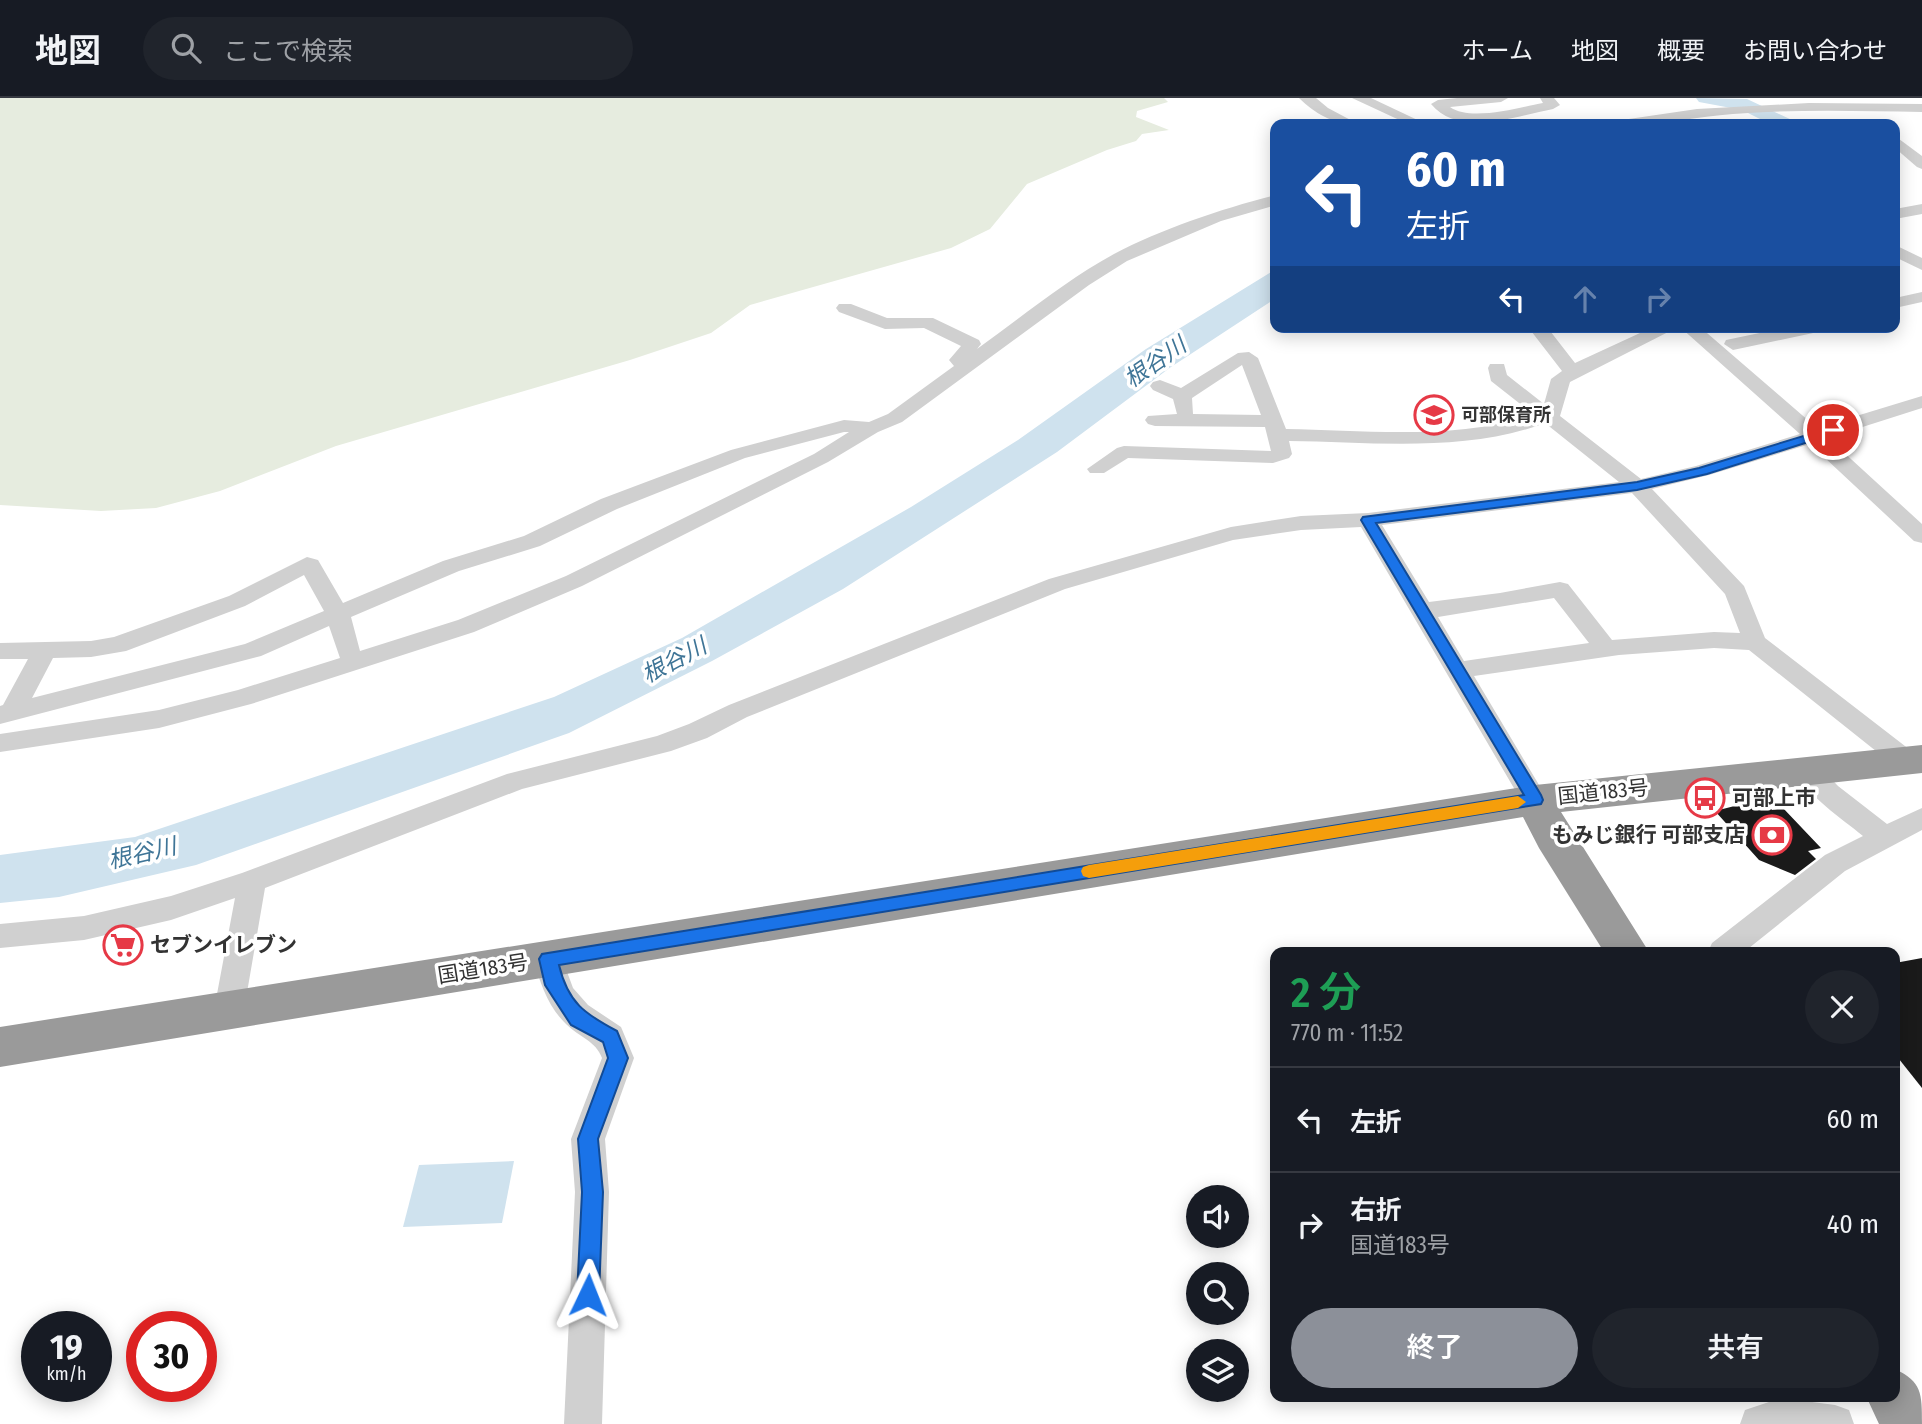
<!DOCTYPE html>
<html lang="ja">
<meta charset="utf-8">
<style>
:root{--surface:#171b24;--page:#20242c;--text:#f1f3f6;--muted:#9ea1a6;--line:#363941;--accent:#8c9099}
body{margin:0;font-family:"Fira Sans Condensed","Noto Sans JP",sans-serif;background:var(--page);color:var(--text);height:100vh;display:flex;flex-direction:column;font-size:26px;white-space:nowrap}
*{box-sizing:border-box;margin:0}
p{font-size:23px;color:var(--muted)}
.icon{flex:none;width:38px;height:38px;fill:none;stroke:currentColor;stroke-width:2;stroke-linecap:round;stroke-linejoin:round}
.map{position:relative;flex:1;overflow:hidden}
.drawer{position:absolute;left:1270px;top:849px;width:630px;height:455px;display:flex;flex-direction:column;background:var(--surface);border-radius:14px;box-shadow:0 4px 18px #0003}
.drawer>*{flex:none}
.guide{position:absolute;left:1270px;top:21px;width:630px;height:214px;border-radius:14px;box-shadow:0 4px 18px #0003;background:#1a4fa0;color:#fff;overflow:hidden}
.buttons{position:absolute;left:1186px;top:1087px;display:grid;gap:14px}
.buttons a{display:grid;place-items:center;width:63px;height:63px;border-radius:50%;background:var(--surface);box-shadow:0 4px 18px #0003;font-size:35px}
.speed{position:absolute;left:21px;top:1213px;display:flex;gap:14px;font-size:35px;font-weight:700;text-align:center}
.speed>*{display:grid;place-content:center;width:91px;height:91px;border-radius:50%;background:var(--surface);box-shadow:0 4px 18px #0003;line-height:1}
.speed small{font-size:18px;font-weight:400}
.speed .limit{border:10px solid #d22;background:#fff;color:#111}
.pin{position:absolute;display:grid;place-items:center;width:60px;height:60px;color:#fff;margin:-30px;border:4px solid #fff;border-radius:50%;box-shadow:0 2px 7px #0007}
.me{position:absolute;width:77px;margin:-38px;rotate:2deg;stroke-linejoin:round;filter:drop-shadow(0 0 5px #0008)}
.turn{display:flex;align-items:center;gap:24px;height:147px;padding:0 21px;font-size:32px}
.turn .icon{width:91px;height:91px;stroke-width:2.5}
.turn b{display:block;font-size:49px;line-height:60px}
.lanes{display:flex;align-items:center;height:66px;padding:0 21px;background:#0003;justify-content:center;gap:35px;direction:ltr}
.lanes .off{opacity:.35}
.round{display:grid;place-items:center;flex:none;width:74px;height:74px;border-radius:37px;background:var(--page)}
.headline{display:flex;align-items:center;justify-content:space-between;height:119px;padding:0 21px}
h1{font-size:42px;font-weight:600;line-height:52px;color:#1e9e55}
.button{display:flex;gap:14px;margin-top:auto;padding:14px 21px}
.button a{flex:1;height:80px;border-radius:42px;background:var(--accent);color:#fff;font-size:28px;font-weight:600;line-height:80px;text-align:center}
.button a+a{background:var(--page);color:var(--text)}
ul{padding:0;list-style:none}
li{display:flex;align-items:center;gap:21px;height:105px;padding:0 21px;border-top:2px solid var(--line)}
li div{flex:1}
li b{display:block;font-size:26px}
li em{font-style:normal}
header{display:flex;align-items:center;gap:42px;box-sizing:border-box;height:98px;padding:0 35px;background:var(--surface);border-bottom:2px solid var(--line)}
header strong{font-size:33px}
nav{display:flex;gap:38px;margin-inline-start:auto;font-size:24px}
.search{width:490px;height:63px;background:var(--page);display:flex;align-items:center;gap:18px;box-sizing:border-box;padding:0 24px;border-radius:38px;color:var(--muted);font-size:26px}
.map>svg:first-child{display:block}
</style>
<header>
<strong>地図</strong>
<div class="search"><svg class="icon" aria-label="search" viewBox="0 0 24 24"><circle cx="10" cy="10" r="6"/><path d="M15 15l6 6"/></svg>ここで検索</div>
<nav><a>ホーム</a><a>地図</a><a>概要</a><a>お問い合わせ</a></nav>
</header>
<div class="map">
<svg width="1922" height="1326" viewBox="0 0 1922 1326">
<rect width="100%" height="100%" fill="#fff"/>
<polygon fill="#e6ecdf" points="0,0 1164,0 1168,4 1137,13 1136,19 1169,32 1142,36 1136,43 1107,52 1027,86 990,131 951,150 750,207 711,235 630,262 336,348 220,393 156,410 101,413 0,407"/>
<g fill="#cfe2ee">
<polygon points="1276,171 1276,200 1171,269 1057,354 843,491 712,563 569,635 196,767 59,799 0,805 0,757 135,739 554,599 682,540 911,409 1018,342 1146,251"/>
<polygon points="514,1063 502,1125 403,1129 419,1067"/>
</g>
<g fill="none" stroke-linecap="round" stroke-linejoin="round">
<polygon fill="#cfe2ee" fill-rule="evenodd" points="1696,0 1747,1 1792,22 1795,26 1770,26 1742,12 1699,4"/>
</g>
<g fill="#1a1a1a">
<polygon points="1762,701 1772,712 1783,710 1821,750 1808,753 1816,761 1795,777 1759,762 1715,713"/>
<polygon points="1922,860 1922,990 1895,956 1895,865"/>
</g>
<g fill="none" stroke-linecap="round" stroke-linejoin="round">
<g fill="#d0d0d0" fill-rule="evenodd">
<path d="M 1299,0 L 1316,0 L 1328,10 L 1358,26 C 1335,27 1315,16 1299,0 Z"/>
<polygon points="1352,0 1371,0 1426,26 1408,26"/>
<path d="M 1457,0 L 1508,0 L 1501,4 L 1450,9 C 1471,24 1520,9 1543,5 L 1540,0 L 1554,0 L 1560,7 L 1553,11 C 1516,18 1459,40 1431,6 L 1438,2 Z"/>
<path d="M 1809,5 L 1922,6 L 1922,14 C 1859,13 1796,11 1733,16 C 1694,19 1654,28 1615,26 L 1622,22 L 1697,11 Z"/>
<polygon points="1895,38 1922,58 1922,71 1917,69 1895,50"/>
<path d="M 1276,97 L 1276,107 L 1221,123 L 1127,163 L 1089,187 L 902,324 L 878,334 L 828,364 L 582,488 L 474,534 L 251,606 L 159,630 L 0,654 L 0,636 L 159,612 L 238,592 L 340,560 L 329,528 L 261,558 L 0,626 L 0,608 L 3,607 L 28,561 L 0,561 L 0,545 L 91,543 L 114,539 L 229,498 L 307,459 L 318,462 L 343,505 L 443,463 L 524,438 L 601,401 L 731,352 L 844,322 L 869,324 L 888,316 L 954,268 L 949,262 L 961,248 L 924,230 L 885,231 L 839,214 L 836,210 L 839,206 L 851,206 L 887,220 L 933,220 L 979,242 L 981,246 L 977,251 C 1022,219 1066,182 1114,156 C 1161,131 1224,110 1276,97 ZM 844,334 L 849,334 L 814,356 L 566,478 L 458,522 L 360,553 L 351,519 L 459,473 L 540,448 L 617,411 L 745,360 ZM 304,477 L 324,513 L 245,546 L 32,600 L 53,560 L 91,559 L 126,553 L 245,508 Z"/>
<polygon points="1922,106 1922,116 1895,121 1895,111"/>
<polygon points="1895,147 1922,160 1922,172 1895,159"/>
<polygon points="1922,194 1922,204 1895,210 1895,200"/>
<path d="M 1528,229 L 1547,229 L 1575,265 L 1653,229 L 1678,229 L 1570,284 L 1560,318 L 1641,381 L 1696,368 L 1800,336 L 1680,229 L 1700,229 L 1817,330 L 1922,298 L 1922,310 L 1828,340 L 1922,426 L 1922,445 L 1914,443 L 1810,346 L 1709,377 L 1652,391 L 1744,488 L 1765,540 L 1914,655 L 1918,662 L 1914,669 L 1905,672 L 1896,669 L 1749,552 L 1714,550 L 1619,557 L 1474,578 L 1548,702 L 1545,709 L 1535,712 L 1525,709 L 1361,429 L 1301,432 L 1233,442 L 1065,491 L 747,619 L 707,640 L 671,653 L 522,691 L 265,790 L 244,912 L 240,921 L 229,925 L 218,921 L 214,912 L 235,800 L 171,822 L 84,842 L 0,850 L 0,826 L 84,818 L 171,798 L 242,775 L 507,676 L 657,638 L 689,626 L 729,607 L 1049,481 L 1231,429 L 1301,418 L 1368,415 L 1619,384 L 1545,325 C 1465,355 1373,344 1289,343 L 1292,356 L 1289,360 L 1273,365 L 1128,360 L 1104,375 L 1090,375 L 1087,371 L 1117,350 L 1124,348 L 1271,353 L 1265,329 L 1155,328 L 1148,326 L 1145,322 L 1148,318 L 1177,316 L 1173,301 L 1153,292 L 1150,288 L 1153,284 L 1160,282 L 1181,290 L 1238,255 L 1249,254 L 1258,260 L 1286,331 C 1364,332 1459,343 1533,316 L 1491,283 L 1488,270 L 1490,266 L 1504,266 L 1507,277 L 1544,306 L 1551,281 L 1562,273 ZM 1242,267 L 1261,317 L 1193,316 L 1192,300 ZM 1632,395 L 1725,496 L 1740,535 L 1714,534 L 1612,542 L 1568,486 L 1560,484 L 1500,495 L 1429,504 L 1382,427 ZM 1554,500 L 1589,545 L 1464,563 L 1438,519 Z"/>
<polygon points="1789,229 1827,229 1818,234 1733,252 1724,246 1726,242"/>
<path d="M 1808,663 L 1817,666 L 1838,688 L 1887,726 L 1922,710 L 1922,732 L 1845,773 L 1744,854 L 1708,854 L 1712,845 L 1825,757 L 1863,738 C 1840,719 1810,700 1795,673 L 1799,666 Z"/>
<path d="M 548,849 L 559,852 L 573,890 L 588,907 L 621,929 L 634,960 L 605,1041 L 609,1094 L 602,1326 L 564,1326 L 575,1094 L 571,1041 L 602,960 C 596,943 579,939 566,926 C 548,909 540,884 533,861 L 537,852 Z"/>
<polygon points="1797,1302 1835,1307 1849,1312 1854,1326 1740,1326 1745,1312 1769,1304"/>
</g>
<g fill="#9a9a9a" fill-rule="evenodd">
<polygon points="1922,647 1922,675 1561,714 1649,854 1604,854 1539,750 1523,719 0,969 0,929 1535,687"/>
<path d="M 1895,1271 C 1922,1284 1922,1295 1922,1326 L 1879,1326 L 1866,1298 L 1895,1298 Z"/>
</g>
</g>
<path fill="#1a73e8" stroke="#114b97" stroke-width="2" d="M 1833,329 L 1839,332 L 1837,335 L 1707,376 L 1637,392 L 1376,425 L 1541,697 L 1543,702 L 1541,706 L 559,867 C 568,905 585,916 617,933 L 628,960 L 598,1041 L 603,1094 L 599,1197 L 596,1205 L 588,1208 L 581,1205 L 577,1197 L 582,1094 L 578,1041 L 608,960 L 603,944 L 571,927 L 545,887 L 539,861 L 542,856 L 1524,697 L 1361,422 L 1363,419 L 1637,384 L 1699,370 Z"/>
<polygon fill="#f59e0b" points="1518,698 1526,704 1518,710 1089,780 1083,778 1081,773 1083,769 1089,767"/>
<defs>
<g id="school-ring" transform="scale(2.0125)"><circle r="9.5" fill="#fff" stroke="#e63946" stroke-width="1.5"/><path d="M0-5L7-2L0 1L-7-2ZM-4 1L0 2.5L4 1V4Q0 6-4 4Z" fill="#e63946"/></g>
<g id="bus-ring" transform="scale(2.0125)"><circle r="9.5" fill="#fff" stroke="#e63946" stroke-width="1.5"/><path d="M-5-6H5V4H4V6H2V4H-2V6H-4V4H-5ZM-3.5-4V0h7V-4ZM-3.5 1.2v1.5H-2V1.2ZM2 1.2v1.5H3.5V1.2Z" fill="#e63946"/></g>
<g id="bank-ring" transform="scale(2.0125)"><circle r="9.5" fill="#fff" stroke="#e63946" stroke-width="1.5"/><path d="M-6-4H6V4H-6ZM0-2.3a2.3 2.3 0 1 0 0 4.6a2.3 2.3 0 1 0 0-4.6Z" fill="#e63946"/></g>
<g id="supermarket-ring" transform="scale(2.0125)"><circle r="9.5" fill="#fff" stroke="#e63946" stroke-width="1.5"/><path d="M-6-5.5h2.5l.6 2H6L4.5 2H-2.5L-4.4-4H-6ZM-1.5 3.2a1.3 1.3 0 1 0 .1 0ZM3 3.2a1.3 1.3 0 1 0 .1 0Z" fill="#e63946"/></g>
</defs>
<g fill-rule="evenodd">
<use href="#school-ring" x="1434" y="317"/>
<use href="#bus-ring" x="1705" y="700"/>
<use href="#bank-ring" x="1772" y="737"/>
<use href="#supermarket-ring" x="123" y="847"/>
</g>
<g text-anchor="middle" stroke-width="7" stroke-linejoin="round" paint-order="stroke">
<g font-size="18" font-weight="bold" fill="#333" stroke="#fff" text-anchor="start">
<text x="1461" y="323">可部保育所</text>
</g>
<g font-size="21" fill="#333" stroke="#fff">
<text transform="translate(1603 694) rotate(-6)" y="7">国道183号</text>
<text transform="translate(483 871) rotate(-9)" y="7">国道183号</text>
</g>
<g font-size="21" font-weight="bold" fill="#333" stroke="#fff" text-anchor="start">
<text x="1732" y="707">可部上市</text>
<text x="1745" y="744" text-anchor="end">もみじ銀行 可部支店</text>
<text x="150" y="854">セブンイレブン</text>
</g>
<g font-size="23" font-style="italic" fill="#3f7597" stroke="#fff">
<text transform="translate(1155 264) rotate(-35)" y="8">根谷川</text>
<text transform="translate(674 562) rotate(-28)" y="8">根谷川</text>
<text transform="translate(142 755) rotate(-13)" y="8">根谷川</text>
</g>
</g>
</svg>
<div class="buttons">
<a><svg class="icon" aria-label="sound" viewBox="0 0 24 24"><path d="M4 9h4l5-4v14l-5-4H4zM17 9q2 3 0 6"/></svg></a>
<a><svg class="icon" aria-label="search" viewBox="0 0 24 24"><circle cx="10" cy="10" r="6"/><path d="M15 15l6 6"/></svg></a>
<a><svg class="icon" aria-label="layers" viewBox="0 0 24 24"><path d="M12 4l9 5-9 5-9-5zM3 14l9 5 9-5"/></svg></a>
</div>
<div class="speed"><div>19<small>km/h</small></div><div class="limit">30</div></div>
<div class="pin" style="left:1833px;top:332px;background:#d93025"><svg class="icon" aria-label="arrive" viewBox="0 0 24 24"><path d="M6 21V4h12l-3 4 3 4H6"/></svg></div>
<svg class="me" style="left:588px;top:1197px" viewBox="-20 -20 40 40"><path d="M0-17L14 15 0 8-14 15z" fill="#1a73e8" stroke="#fff" stroke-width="4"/></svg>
<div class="guide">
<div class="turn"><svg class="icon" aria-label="left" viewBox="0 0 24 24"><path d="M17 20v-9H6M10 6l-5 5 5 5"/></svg><div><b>60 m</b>左折</div></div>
<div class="lanes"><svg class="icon" aria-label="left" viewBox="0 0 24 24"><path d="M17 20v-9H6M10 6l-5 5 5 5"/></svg><svg class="icon off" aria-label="ahead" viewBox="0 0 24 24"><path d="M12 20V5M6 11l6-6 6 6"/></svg><svg class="icon off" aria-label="right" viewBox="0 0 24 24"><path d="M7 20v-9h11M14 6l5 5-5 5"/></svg></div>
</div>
<section class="drawer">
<div class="headline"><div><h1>2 分</h1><p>770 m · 11:52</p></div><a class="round"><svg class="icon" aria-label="close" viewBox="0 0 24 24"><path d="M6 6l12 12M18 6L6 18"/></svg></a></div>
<ul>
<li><svg class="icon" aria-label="left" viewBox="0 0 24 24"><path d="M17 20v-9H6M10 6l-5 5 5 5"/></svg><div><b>左折</b></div><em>60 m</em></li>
<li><svg class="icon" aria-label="right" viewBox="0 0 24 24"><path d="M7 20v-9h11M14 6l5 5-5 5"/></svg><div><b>右折</b><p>国道183号</p></div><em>40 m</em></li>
</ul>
<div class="button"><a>終了</a><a>共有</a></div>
</section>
</div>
